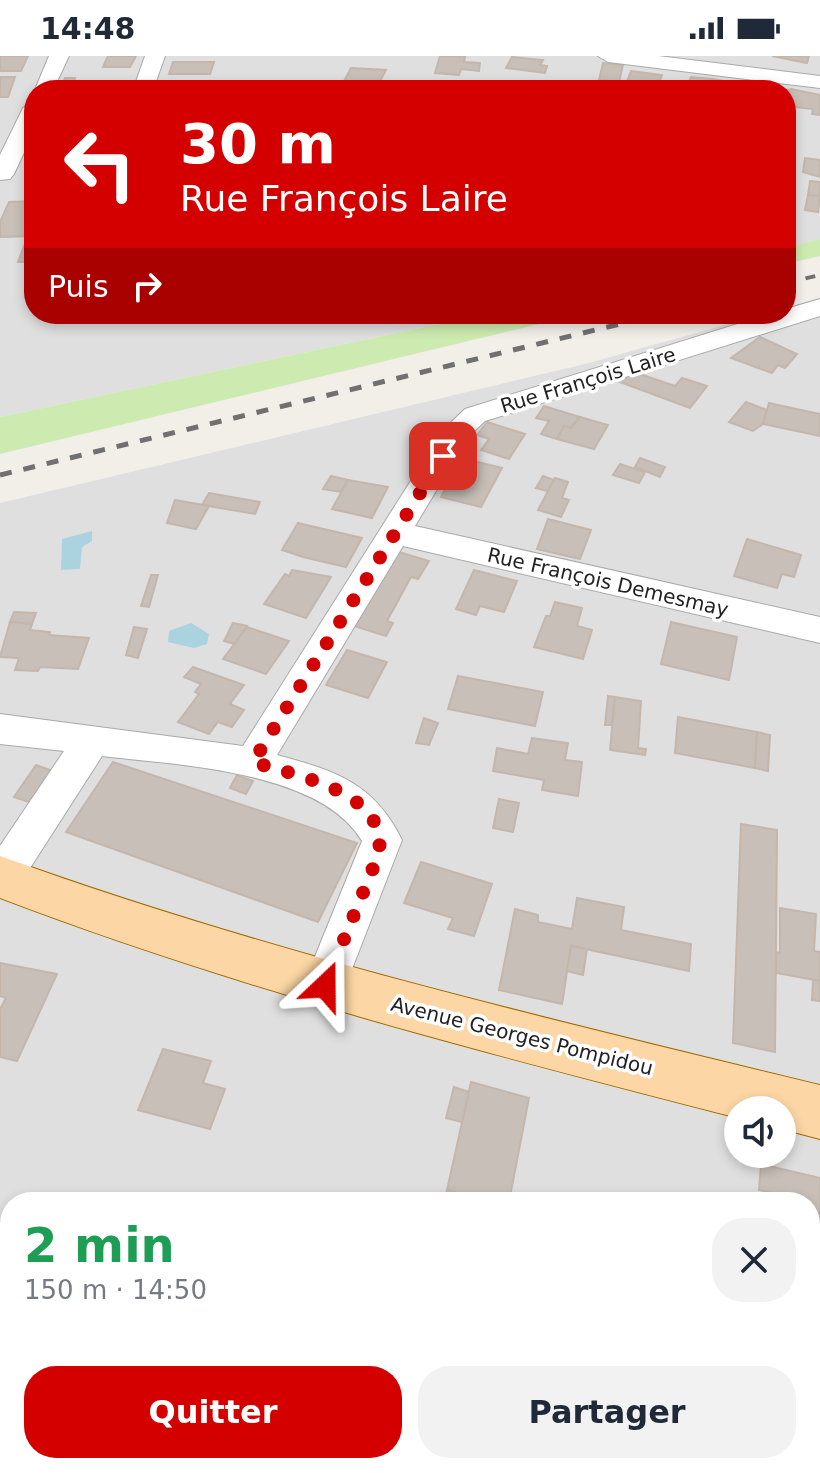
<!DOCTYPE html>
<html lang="fr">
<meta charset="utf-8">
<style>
:root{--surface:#fff;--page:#f2f2f3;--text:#1f2937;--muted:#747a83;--accent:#d40000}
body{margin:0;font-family:"DejaVu Sans",sans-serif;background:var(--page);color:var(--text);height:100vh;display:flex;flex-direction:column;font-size:30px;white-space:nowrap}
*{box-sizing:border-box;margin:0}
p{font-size:26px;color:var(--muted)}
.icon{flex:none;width:44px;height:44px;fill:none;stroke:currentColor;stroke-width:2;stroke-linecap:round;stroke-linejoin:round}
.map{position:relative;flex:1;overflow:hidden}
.details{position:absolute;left:0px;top:1136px;width:820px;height:282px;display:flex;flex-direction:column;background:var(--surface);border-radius:32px 32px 0 0;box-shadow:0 4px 12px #0003}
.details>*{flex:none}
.banner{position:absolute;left:24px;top:24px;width:772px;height:244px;border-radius:32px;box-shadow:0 4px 12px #0003;background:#d40000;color:#fff;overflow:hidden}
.controls{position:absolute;left:724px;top:1040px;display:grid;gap:16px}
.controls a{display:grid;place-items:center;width:72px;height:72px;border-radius:50%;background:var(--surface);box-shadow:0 4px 12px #0003;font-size:40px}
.pin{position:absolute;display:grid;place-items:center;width:68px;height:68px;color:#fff;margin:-34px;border-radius:16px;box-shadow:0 4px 12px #0006}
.me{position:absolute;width:88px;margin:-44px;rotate:23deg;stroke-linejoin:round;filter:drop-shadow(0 0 6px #0008)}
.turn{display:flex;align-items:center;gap:28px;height:168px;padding:0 24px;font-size:36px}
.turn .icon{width:104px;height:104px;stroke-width:2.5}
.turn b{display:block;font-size:56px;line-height:68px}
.then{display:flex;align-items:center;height:76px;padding:0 24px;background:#0003;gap:16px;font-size:30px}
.round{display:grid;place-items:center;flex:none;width:84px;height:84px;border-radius:32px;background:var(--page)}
.overview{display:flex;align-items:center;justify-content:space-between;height:136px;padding:0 24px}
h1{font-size:48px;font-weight:800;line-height:60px;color:#1e9e55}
.primary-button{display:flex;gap:16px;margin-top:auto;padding:16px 24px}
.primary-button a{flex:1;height:92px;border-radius:32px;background:var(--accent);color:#fff;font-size:32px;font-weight:800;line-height:92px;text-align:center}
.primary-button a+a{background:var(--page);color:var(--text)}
.status{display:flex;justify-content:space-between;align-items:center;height:56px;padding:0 40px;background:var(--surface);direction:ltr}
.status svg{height:22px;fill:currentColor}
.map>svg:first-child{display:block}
</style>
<div class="status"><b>14:48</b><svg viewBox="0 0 49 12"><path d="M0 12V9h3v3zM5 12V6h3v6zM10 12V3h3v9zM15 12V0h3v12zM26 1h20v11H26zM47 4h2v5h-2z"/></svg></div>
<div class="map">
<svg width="820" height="1417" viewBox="0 0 820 1417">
<rect width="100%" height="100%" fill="#f2efe9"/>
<g fill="#e0dfdf" fill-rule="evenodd">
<polygon points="0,0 820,0 820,183 786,191 786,34 34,34 34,258 486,258 0,361"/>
<path d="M 820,242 L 820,1417 L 0,1417 L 0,447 L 589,307 L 763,258 L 786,258 L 786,252 ZM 738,1054 L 782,1054 L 782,1098 L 738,1098 ZM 10,1146 L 810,1146 L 810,1408 L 10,1408 Z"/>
</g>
<g fill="#cdebb0">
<polygon points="820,183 820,200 786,208 786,191"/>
<polygon points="486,258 581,258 0,398 0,361"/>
</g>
<g fill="#aad3df">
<polygon points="92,475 92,485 82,491 80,513 61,514 62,483"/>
<polygon points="191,567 209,578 207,588 194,592 168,586 169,575"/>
</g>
<g fill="#c7bfb8" stroke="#c4b6ab" stroke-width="2">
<polygon points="0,0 28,0 21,15 0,15"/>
<polygon points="108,0 136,0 130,11 103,11"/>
<polygon points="440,0 465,1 464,6 480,7 479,15 461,13 459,19 435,17"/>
<polygon points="772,0 809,0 807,7"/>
<polygon points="512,1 543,4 540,9 547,10 545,17 506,12"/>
<polygon points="173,6 214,6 210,18 169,18"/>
<polygon points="603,7 623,9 619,26 599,24"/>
<polygon points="351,12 386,14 379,27 344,25"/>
<polygon points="631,15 662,19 658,30 627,26"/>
<polygon points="0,21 15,21 8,41 0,41"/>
<polygon points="691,21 713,23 729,26 727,34 685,34"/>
<polygon points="65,22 75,22 74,25 92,25 88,34 60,34"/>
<polygon points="262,25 286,26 283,34 258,34"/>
<polygon points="586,27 605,29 618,29 617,34 557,34 559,30 584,32"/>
<polygon points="791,33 820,39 820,59 812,58 813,53 786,50 786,35"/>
<polygon points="805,102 820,104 820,121 803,116"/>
<polygon points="810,125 820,126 820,140 808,139"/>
<polygon points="808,139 820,140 818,156 805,154"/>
<polygon points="34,145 32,180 0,181 0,166 9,146"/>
<polygon points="24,190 34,190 34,206 18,206"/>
<polygon points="760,281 797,298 785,312 778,309 772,317 731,302"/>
<polygon points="634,316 675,330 682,322 707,330 690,352 612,323"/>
<polygon points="746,346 767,354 763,368 753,375 729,366"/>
<polygon points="769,347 820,358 820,380 763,368"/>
<polygon points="544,350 580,361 571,372 564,370 557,383 541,378 549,365 536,362"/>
<polygon points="580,361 608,369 594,393 557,383 564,370 571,372"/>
<polygon points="487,366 525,378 509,403 481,394 489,383 477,379"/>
<polygon points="461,402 502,412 481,451 441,441"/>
<polygon points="640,402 665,411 660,421 635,411"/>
<polygon points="620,408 645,416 639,427 613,419"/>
<polygon points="331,420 348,424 341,436 323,433"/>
<polygon points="543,420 554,424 548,435 536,432"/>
<polygon points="555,422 568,426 562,442 569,444 561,461 538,454"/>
<polygon points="348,424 388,431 372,462 332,453"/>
<polygon points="209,437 260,446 255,458 202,449"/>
<polygon points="175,444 209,450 196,473 167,467"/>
<polygon points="548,463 591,474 580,503 537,493"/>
<polygon points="298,467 362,482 346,511 303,501 282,494"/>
<polygon points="747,483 801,499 794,521 782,518 777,532 734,520"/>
<polygon points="399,496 429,505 418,523 411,521 387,565 393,567 386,580 354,570"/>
<polygon points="292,514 331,521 306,562 264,548 285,518 289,520"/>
<polygon points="474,514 517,525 504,556 480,550 476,559 456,553"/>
<polygon points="151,519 158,519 149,551 141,550"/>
<polygon points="555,546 582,552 577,570 592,574 583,603 534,591 546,560 550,560"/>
<polygon points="14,556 36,557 32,568 10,566"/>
<polygon points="10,566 32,568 30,574 50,576 49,579 89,582 78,613 40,611 38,615 15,614 19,602 0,601"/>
<polygon points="671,566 737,581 729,624 661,608"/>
<polygon points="233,567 247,570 235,588 224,585"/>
<polygon points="134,571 147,573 138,602 126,599"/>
<polygon points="247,571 289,585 266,618 223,603"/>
<polygon points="347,594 387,606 368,642 326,629"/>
<polygon points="193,611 244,629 230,648 244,654 232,671 218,666 209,678 178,666 199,638 195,636 201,628 184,621"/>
<polygon points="458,620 543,636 535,670 448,653"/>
<polygon points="608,640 615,641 612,669 605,669"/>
<polygon points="615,641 641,645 638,692 646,693 645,699 610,694"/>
<polygon points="678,661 757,676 755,712 675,697"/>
<polygon points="424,662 438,667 429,689 416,687"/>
<polygon points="757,676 770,679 768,715 755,712"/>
<polygon points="532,682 568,687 565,704 582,706 578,740 542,734 544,724 493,715 497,692 528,698"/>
<polygon points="113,706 357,787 318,866 66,776"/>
<polygon points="36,709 61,718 38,749 14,741"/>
<polygon points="237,719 253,725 246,738 230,732"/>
<polygon points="499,743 519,747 513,776 493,772"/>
<polygon points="741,768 777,774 775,996 733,987"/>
<polygon points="421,806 492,828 474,880 448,873 453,862 404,847"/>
<polygon points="577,842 624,851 621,874 691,888 689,915 571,890 562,948 499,934 515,853 538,859 538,866 572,873"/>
<polygon points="780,852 816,858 814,895 820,896 820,925 776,917 776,896 780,897"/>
<polygon points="571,890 587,893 583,919 567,915"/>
<polygon points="0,907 57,918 17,1005 0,1001 0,953 6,942 0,940"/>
<polygon points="813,924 820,925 820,945 812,944"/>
<polygon points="163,993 211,1005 203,1027 225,1033 210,1073 138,1054"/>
<polygon points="471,1026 529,1042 509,1146 490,1146 447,1134"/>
<polygon points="454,1031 469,1036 462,1066 446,1062"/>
<polygon points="761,1108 820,1122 820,1241 810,1238 810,1146 776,1146 776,1138 759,1134"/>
<polygon points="447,1134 490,1146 444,1146"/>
<polygon points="810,1309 820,1311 820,1417 815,1417 815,1391 810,1390"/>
<polygon points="0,1317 10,1319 10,1382 0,1381"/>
<polygon points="452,1408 522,1408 521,1417 465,1417 451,1414"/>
</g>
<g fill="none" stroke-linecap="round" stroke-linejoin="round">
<g stroke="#a9a9a9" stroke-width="2">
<g id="minor">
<polygon points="49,0 69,0 53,34 34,36"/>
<polygon points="145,0 165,0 153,34 133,34"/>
<polygon points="598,0 658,0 820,20 820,32 608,6"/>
<polygon points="34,46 34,75 14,118 10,123 0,124 0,99 23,52"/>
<path d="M 820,243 L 820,260 L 485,365 L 469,380 L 415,470 L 820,561 L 820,587 L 403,490 L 277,699 C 336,715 374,727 402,784 L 340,944 L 325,950 L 310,944 L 303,930 L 362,785 C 320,714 176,709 102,700 L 16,834 L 0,838 L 0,790 L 64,695 L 0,688 L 0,658 L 243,690 L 443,374 L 465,353 L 770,258 L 786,258 L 786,253 Z"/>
</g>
</g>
<g stroke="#a06b00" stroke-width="2">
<path id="major" d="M 0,800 C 268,897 543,962 820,1029 L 820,1083 L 782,1073 L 782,1054 L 738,1054 L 738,1062 C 489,998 241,934 0,842 Z"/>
</g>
<use href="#minor" fill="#fff" fill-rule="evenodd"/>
<use href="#major" fill="#fcd6a4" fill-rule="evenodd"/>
<polyline stroke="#707070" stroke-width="4" stroke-dasharray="10 10" stroke-linecap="butt" points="786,227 820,219"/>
<polyline stroke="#707070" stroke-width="5" stroke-dasharray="12 12" stroke-linecap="butt" points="0,419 661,258"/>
</g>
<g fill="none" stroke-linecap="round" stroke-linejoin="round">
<path stroke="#d40000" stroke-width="14" stroke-dasharray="0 25.2" d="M 325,930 L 378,800 C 393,737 297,720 253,706 L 443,400"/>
</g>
<g text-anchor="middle" stroke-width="7" stroke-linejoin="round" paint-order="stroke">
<g font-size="20" fill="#222" stroke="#fff">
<text transform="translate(588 324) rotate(-17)" y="7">Rue François Laire</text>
<text transform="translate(608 526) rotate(13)" y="7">Rue François Demesmay</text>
<text transform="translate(522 980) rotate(14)" y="7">Avenue Georges Pompidou</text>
</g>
</g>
</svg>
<div class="controls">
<a><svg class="icon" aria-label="sound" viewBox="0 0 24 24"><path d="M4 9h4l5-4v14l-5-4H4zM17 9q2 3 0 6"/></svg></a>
</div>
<div class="pin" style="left:443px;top:400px;background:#d93025"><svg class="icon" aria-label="arrive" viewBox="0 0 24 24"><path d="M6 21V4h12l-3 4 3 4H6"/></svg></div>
<svg class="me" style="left:325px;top:930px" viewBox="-20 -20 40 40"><path d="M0-17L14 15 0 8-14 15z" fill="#d40000" stroke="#fff" stroke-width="4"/></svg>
<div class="banner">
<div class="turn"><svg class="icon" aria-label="left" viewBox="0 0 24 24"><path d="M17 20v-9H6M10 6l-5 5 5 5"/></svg><div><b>30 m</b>Rue François Laire</div></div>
<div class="then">Puis<svg class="icon" aria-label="right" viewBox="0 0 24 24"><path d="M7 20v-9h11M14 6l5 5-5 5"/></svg></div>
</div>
<section class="details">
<div class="overview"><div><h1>2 min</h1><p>150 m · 14:50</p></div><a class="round"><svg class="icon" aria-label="close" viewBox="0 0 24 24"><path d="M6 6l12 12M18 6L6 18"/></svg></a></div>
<div class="primary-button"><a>Quitter</a><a>Partager</a></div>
</section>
</div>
